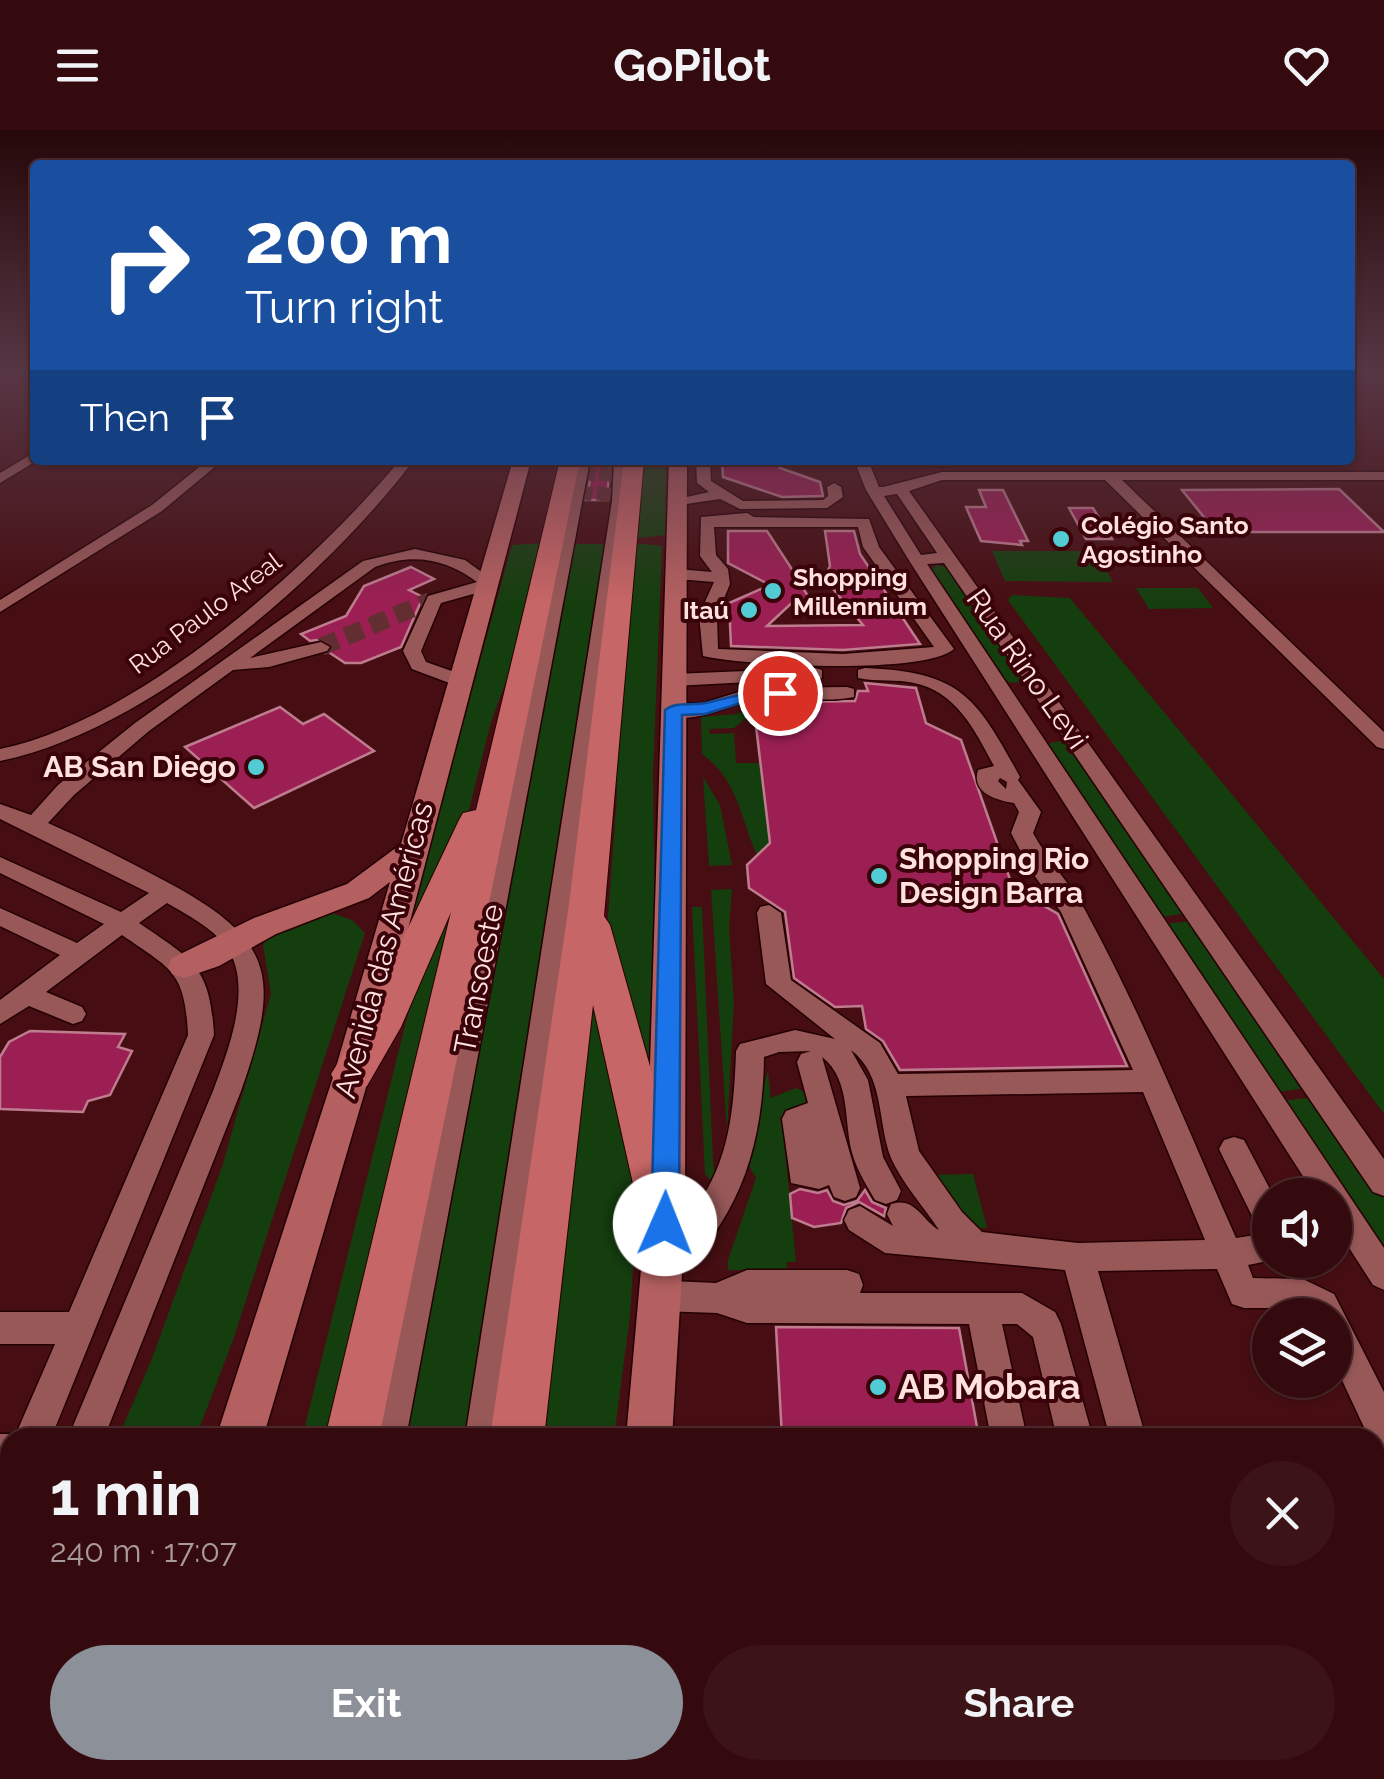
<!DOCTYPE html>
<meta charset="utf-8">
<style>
:root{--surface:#340a0e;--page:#3c1317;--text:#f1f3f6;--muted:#a99a9e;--line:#4e2b2e;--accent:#8c9099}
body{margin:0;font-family:Raleway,sans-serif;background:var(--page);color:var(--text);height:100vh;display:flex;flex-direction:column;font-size:38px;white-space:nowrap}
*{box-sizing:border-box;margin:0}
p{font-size:32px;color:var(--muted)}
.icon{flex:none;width:55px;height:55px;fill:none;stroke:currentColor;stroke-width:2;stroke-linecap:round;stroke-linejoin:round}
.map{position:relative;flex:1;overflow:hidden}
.details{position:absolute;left:0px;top:1298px;width:1385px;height:352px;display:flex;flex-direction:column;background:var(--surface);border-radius:30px 30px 0 0;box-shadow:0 2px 8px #0004,0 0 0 2px var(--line)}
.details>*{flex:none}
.hud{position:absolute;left:30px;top:30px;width:1325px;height:305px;border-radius:10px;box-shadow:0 2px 8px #0004,0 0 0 2px var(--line);background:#1a4fa0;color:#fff;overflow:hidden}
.buttons{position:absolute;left:1252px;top:1048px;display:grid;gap:20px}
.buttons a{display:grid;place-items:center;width:100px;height:100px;border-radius:50%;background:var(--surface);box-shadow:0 2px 8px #0004,0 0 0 2px var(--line);font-size:50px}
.pin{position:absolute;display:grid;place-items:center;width:85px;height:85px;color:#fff;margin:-42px;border:5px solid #fff;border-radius:50%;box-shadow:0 2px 10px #0007}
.me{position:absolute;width:110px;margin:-55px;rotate:1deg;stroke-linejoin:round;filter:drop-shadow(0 0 8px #0008)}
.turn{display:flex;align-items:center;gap:35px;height:210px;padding:0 50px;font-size:45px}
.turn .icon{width:130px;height:130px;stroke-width:2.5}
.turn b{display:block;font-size:70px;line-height:85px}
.then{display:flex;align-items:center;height:95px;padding:0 50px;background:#0003;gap:20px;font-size:38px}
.round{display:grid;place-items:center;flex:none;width:105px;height:105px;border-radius:52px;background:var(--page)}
.headline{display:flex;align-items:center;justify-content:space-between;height:170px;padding:0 50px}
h1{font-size:60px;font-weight:700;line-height:75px}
.primary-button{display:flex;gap:20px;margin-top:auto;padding:20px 50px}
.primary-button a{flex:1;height:115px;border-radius:60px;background:var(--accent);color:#fff;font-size:40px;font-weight:700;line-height:115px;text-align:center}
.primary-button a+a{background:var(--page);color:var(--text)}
header{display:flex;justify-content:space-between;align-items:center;height:130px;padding:0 50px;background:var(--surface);font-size:45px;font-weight:700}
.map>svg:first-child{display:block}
</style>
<header><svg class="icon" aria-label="menu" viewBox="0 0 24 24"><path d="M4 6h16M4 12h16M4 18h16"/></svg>GoPilot<svg class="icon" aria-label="heart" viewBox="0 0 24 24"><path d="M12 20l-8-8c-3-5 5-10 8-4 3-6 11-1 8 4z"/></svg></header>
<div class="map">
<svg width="1384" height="1649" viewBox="0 0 1384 1649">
<rect width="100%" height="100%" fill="#460e12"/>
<g fill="#153e0e">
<polygon points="642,330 666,330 665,405 631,409"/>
<polygon points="544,413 521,510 491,592 466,692 402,814 512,415"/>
<polygon points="568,414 604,414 581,603 473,1307 395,1308"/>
<polygon points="646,414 662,416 653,644 657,977 607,799 617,666 614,575 630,415"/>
<polygon points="992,421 1096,421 1113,452 1005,451"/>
<polygon points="937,435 951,438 1027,553 1006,552 932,439"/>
<polygon points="1136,458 1198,458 1213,478 1149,479"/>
<polygon points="1012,465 1070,468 1384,849 1384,984 1008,470"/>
<path d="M 768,571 L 734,598 L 709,599 L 710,604 L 734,603 L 736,633 L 760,633 L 770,713 L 757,725 C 740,687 738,650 702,624 L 701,587 L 736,584 Z"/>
<polygon points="1069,609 1189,783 1160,787 1047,614"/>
<polygon points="703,647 720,675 732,735 709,736"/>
<polygon points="466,726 333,1307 302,1308 406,892 421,837"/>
<polygon points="732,759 729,799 734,872 727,1001 711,760"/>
<polygon points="692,777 702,777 713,1032 714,1040 722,1046 714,1053 705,1044"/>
<polygon points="329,782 352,790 365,803 233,1210 196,1307 118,1308 151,1231 222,1037 271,864 263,815 273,802"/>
<polygon points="1192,791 1307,958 1277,962 1165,794"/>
<polygon points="589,863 596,863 639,1043 630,1186 614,1307 529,1308"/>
<path d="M 768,942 L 771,968 L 796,958 L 803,961 L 804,956 L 814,979 L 794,980 L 778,989 L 782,989 L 796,1132 L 787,1132 L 787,1140 L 728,1140 L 728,1130 L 756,1048 L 749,1036 C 761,1004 757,972 768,942 Z"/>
<polygon points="1315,967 1384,1067 1384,1123 1283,971"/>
<polygon points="973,1044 987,1098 975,1098 930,1045"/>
<polygon points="10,1559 10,1640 72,1640 68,1649 0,1649 0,1582"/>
</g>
<g fill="#9b1f53" stroke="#be7c8f" stroke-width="2.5">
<polygon points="594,330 610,330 607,370 586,370"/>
<polygon points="722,330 779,330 780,338 820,352 823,366 782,367 723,347"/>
<polygon points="1339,359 1384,402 1216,402 1182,360"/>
<polygon points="979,360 1003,360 1028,411 1020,411 1022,415 981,411 966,377 986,377"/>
<polygon points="1069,378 1093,378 1112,409 1086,409"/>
<polygon points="728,401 767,401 795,444 799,442 799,452 815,477 797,468 767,496 863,495 824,448 830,436 825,401 854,401 860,424 920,514 843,520 731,516 729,473 770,455 728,433"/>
<polygon points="411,437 434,449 409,460 423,467 401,517 361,533 345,533 330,523 332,514 323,509 310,511 301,504 346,486 364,456"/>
<polygon points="865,553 916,558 926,593 961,610 1013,758 1058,784 1127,936 900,940 883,911 866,899 862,876 835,877 794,848 785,782 749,758 747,735 770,713 756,596 786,572 855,571 858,561 868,561"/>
<polygon points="280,577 303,594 324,584 374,621 254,678 185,617"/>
<polygon points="30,901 125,904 118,917 132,921 110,965 88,971 83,982 0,979 0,927 9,912"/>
<polygon points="800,1059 818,1063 827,1060 833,1071 844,1075 857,1071 865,1060 872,1072 886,1078 884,1086 859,1072 846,1078 841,1093 814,1097 792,1088 790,1064"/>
<polygon points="776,1197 959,1198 979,1308 782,1308"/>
</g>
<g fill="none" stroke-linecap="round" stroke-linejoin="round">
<g stroke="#622e31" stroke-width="14" stroke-dasharray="14 6" stroke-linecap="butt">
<polyline points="584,370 591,330"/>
<polyline points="603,371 608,330"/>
</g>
<polyline stroke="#622e31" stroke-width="18" stroke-dasharray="18 9" stroke-linecap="butt" points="321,517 430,471"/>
<g stroke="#240003" stroke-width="3">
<g id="minor">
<polygon points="35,322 38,330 0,353 0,343"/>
<polygon points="208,330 223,330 162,381 0,482 0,470 152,375"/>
<path d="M 400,330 L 414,330 C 324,449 147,601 0,631 L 0,619 C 137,591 312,436 400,330 Z"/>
<polygon points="576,330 590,330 406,1308 370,1308"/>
<polygon points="614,330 628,330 626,371 501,1308 465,1308 612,371"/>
<polygon points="696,330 710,330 711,351 743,371 823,370 828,366 827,357 834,353 841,357 843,367 827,378 740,379 720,369 673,376 673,370 709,362 697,353"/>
<path d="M 854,330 L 868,330 L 879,357 L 883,357 L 942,342 L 1384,342 L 1384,350 L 1122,350 L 1384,602 L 1384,619 L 1377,617 L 1105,350 L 942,350 L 909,361 L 1384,1029 L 1384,1066 L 1373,1062 L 944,433 L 927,434 L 1384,1118 L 1384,1160 L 1373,1155 L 1335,1096 L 1335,1065 L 1315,1065 L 910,432 L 866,360 ZM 897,364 L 937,423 L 921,425 L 884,366 Z"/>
<path d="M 911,330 L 964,330 L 966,332 C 954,339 923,337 911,330 Z"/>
<path d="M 747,383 L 754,387 L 869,389 L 879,417 L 954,519 C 925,545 744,536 703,526 L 699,485 L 714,452 L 677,449 L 669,444 L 677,439 L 712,442 L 700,426 L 701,387 ZM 714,397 L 858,397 L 863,417 L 934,517 L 843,524 L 718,519 L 717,485 L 730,454 L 728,439 L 716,425 Z"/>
<path d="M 415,419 L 465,430 L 494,451 L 491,459 L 441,473 L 421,521 L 426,532 L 466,546 L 466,554 L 452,554 L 412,539 L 403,521 L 428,466 L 477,452 C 445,428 412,423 375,437 L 250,528 L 321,512 L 330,517 L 327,521 L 269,537 L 233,540 L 149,601 L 74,665 L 48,693 C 89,711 128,731 167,752 C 275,810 281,847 241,961 L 104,1308 L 68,1308 L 213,961 C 228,921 255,854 225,815 C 211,797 187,785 167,773 L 139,793 C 193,830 210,836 214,905 L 51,1308 L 10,1308 L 10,1338 L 0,1340 L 0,1304 L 16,1304 L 55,1214 L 0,1214 L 0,1182 L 69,1182 L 188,905 C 185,841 172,840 122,805 L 46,862 L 82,877 L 86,884 L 82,891 L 73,894 L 29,876 L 0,894 L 0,870 L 60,825 L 0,796 L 0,778 L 77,813 L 104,794 L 0,743 L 0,727 L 121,782 L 149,763 L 0,689 L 0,674 L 31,685 L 58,655 L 135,593 L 363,431 Z"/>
<polygon points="815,538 822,540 822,548 674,556 665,550 674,544"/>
<path d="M 865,538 C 962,542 976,567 1020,647 L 1018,650 L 1041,682 L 1033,703 C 1048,731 1070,753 1085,780 C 1144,888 1186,996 1236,1108 L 1268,1103 L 1259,1100 L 1219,1019 L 1224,1010 L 1234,1007 L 1244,1010 L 1273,1065 L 1270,1130 L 1273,1130 L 1248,1135 L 1253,1148 L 1303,1149 L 1334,1164 L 1384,1262 L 1384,1318 L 1375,1314 L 1375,1308 L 1369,1308 L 1335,1235 L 1335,1185 L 1309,1185 L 1292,1178 L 1244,1178 L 1232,1174 L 1217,1139 L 1098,1141 L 1146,1308 L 1110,1308 L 1065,1140 L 885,1123 L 849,1100 L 844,1090 L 849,1080 L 860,1076 L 893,1096 L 887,1084 L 891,1074 C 915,1066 922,1090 939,1100 C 924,1077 902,1053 891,1028 C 877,992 885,946 851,920 L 868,950 L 883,1027 L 901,1061 L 897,1070 L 886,1074 L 875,1070 C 867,1056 858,1042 853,1026 C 843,994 852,950 822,927 L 860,1058 L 856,1067 L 845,1071 L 834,1067 L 829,1055 L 819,1059 L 791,1053 L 782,989 L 786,981 L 808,973 L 797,932 L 801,924 L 811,921 L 779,922 L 764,927 C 763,1015 740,1091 671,1151 L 716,1153 L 747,1140 L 847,1140 L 859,1144 L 863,1155 L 860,1163 L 1022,1163 L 1055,1182 L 1061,1194 L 1093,1308 L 1057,1308 L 1033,1207 L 1017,1194 L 1002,1194 L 1027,1308 L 991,1308 L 969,1194 L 747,1193 L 717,1183 L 660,1181 L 648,1177 L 644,1166 L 648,1155 L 656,1152 L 646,1140 C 656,1117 679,1099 695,1078 C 730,1031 734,978 736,921 L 740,914 L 795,900 L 835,909 L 766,854 L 757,783 L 760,777 L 769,775 L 781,783 L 791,850 L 880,913 L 898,944 L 1133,940 L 1061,782 L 1031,741 L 1011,703 L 1019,682 L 1014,673 C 995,670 971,662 978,640 L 994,636 C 975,601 957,562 914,553 C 896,549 877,552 858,548 L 858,540 ZM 1000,648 L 1007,652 L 1006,659 L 998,651 ZM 1143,962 L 1205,1110 L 1078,1113 L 982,1102 L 962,1082 L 919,1021 L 906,966 Z"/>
<path d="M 847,557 L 854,559 L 854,567 C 821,574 785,564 752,570 C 727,575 686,600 663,580 L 673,574 L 703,573 L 752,558 Z"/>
<polygon points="10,1342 10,1400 0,1404 0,1347"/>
<polygon points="1375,1365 1384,1365 1384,1440 1375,1439"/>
<polygon points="10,1474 10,1534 0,1538 0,1478"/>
<polygon points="300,1640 344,1640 342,1649 298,1649"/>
<polygon points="403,1640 447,1640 445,1649 401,1649"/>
<rect x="718" y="1640" width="44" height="9"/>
</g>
</g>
<g stroke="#240003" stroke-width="3">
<g id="major">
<polygon points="513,330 531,330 370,944 263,1308 216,1308 334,944 390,752 369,768 276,804 219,836 184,848 172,844 168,836 172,828 254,788 347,754 401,714"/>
<polygon points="669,330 687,330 685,1094 672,1308 626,1308 645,1094"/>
<polygon points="593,1640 649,1640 649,1649 591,1649"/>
</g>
</g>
<g stroke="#240003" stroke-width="2">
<g id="highway">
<polygon points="560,330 580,330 379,1308 325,1308 451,782 401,897 367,956 352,960 337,956 331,944 364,891 459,690 463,683 476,680"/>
<polygon points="624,330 644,330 604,786 610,795 666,993 679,1068 688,1094 682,1109 665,1115 648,1109 642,1094 593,875 544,1308 490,1308 569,774"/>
<rect x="111" y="1640" width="66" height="9"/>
<polygon points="244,1640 310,1640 308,1649 242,1649"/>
<polygon points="437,1640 503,1640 502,1649 436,1649"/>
</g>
</g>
<use href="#minor" fill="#985858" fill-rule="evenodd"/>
<use href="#major" fill="#b46060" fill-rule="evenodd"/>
<use href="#highway" fill="#c76666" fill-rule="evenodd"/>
</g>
<linearGradient id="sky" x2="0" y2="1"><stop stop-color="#26080a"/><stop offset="0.51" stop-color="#573644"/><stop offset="1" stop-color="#573644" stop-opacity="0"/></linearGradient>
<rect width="1384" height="473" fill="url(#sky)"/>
<path fill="#1a73e8" stroke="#114b97" stroke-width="2.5" d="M 780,558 L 788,563 L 786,566 L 754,569 L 705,584 L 682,585 L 679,1094 L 675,1103 L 665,1106 L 655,1103 L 651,1094 L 665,580 C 676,571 691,576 705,573 C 731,568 753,559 780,558 Z"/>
<g fill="#51ccd4" stroke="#3a0309" stroke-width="4">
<circle cx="1061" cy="409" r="10"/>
<circle cx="773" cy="461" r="10"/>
<circle cx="749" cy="480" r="10"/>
<circle cx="256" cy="637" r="10"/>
<circle cx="879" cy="746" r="10"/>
<circle cx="878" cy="1257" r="10"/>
</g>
<g text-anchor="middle" stroke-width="8" stroke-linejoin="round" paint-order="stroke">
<g font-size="25" font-weight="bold" fill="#ffe1df" stroke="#3a0309" text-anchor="start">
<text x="1081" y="404">Colégio Santo<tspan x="1081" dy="29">Agostinho</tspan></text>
<text x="793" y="456">Shopping<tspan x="793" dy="29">Millennium</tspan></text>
<text x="729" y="489" text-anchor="end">Itaú</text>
</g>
<g font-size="25" fill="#ffe1df" stroke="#3a0309">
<text transform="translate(205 483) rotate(-37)" y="9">Rua Paulo Areal</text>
</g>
<g font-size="30" fill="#ffe1df" stroke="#3a0309">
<text transform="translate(1027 539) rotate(55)" y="10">Rua Rino Levi</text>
<text transform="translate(384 820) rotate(-75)" y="10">Avenida das Américas</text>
<text transform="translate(479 849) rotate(-79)" y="10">Transoeste</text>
</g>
<g font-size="30" font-weight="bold" fill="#ffe1df" stroke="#3a0309" text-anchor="end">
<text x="236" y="647">AB San Diego</text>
<text x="899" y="739" text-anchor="start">Shopping Rio<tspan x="899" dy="34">Design Barra</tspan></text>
</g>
<g font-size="35" font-weight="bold" fill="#ffe1df" stroke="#3a0309" text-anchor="start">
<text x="898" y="1269">AB Mobara</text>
</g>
</g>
</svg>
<div class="buttons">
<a><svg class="icon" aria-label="sound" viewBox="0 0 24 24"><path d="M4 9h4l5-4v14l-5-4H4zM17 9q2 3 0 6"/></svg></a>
<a><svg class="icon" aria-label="layers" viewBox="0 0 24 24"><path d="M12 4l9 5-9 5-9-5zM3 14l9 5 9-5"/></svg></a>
</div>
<div class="pin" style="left:780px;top:563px;background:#d93025"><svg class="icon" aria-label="arrive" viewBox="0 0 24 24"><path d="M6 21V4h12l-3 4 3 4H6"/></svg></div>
<svg class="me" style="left:665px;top:1094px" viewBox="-20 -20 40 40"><circle r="19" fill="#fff"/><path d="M0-13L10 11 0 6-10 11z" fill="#1a73e8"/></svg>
<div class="hud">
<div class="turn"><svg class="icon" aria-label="right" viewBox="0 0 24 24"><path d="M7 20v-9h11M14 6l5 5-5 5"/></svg><div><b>200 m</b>Turn right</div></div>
<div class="then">Then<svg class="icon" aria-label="arrive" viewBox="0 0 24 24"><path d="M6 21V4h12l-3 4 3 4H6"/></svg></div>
</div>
<section class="details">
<div class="headline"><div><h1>1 min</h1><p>240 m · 17:07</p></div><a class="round"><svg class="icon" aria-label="close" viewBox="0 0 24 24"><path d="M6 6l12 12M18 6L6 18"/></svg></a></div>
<div class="primary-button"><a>Exit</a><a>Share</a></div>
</section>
</div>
